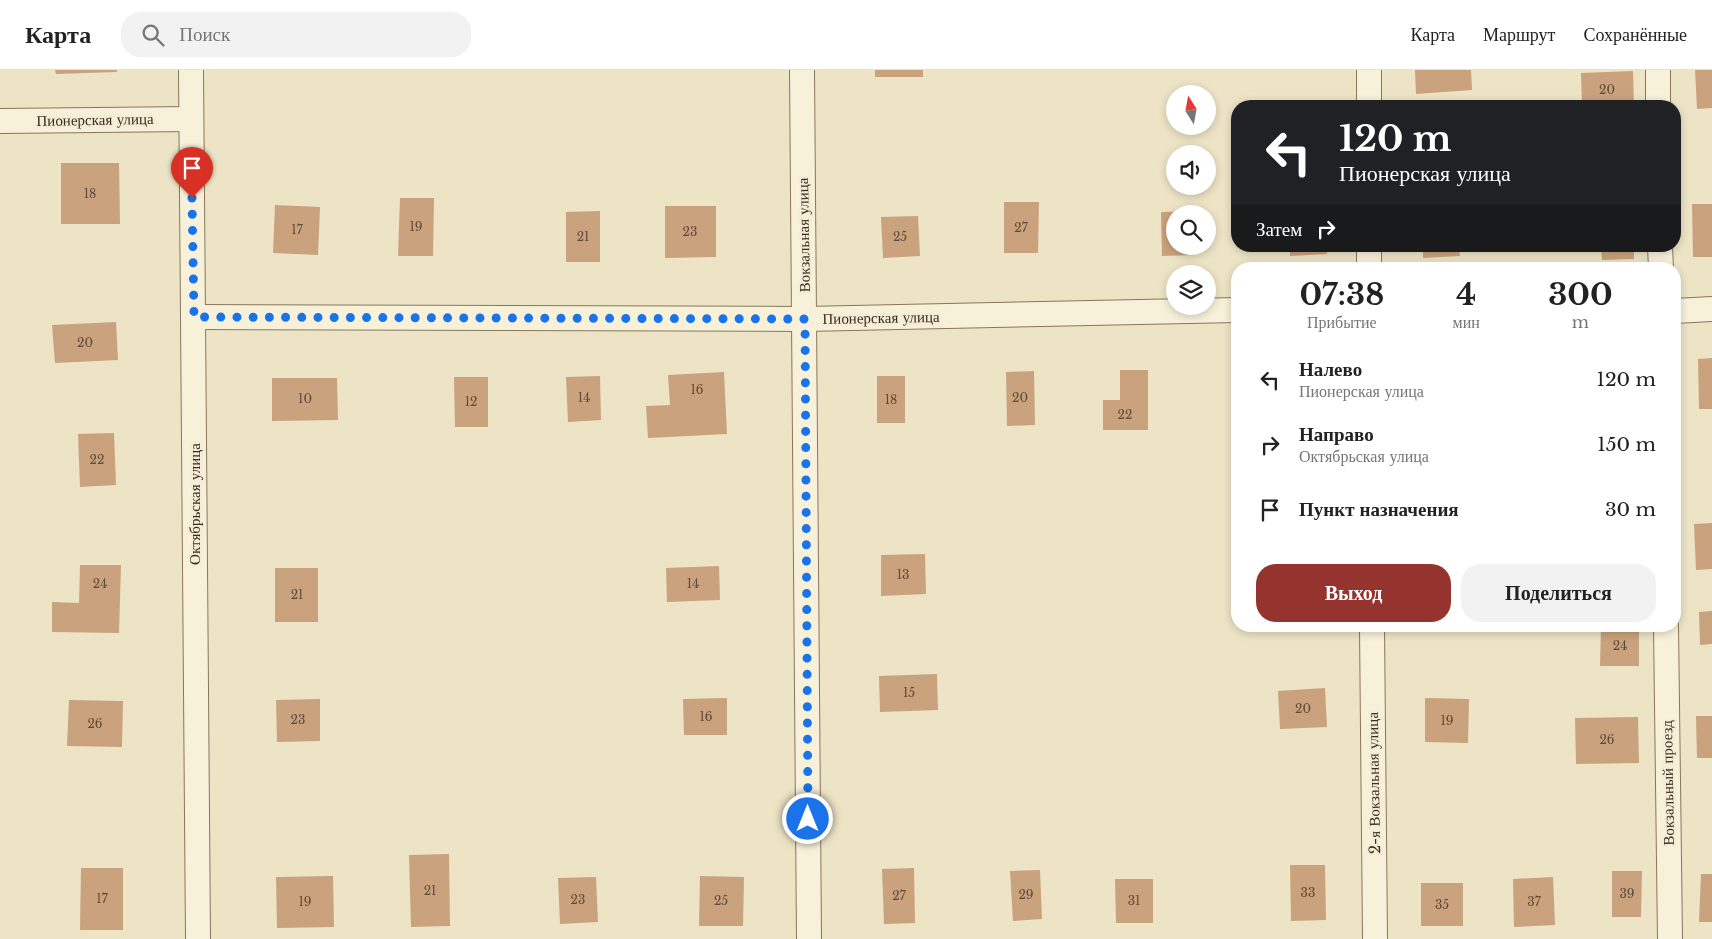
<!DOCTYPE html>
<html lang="ru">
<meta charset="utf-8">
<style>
:root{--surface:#fff;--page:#f2f2f2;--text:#222;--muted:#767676;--line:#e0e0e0;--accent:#95332e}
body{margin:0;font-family:"Libre Baskerville",serif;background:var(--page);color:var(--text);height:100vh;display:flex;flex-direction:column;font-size:19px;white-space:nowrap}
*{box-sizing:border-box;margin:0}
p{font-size:16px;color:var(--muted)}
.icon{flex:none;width:28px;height:28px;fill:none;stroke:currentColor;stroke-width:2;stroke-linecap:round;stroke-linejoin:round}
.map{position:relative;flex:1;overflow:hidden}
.sheet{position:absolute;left:1231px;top:192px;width:450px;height:370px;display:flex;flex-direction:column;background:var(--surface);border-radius:20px;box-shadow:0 2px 8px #0003}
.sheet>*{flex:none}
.hud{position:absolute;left:1231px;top:30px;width:450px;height:152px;border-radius:20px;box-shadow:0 2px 8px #0003;background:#202124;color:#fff;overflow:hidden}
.needle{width:32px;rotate:349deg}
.buttons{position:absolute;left:1166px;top:15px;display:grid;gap:10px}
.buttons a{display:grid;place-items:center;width:50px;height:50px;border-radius:50%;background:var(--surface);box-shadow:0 2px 8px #0003;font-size:25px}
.pin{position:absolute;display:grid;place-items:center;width:42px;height:42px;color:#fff;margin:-51px -21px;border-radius:50% 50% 50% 0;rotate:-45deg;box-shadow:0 0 5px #0007}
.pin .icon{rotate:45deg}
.me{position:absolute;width:55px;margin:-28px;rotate:0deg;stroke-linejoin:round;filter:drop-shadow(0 0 4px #0008)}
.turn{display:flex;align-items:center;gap:18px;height:105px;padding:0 25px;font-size:22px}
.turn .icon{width:65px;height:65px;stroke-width:2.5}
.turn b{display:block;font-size:35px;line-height:42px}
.then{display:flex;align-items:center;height:48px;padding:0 25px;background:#0003;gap:10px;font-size:19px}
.eta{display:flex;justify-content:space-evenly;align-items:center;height:85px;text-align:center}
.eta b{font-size:30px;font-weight:800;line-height:35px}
.button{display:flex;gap:10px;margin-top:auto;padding:10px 25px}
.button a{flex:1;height:58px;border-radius:20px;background:var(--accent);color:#fff;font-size:20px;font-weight:800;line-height:58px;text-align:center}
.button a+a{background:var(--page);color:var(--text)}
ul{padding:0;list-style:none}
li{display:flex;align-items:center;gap:15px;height:65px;padding:0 25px}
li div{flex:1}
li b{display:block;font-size:19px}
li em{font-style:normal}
header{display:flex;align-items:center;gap:30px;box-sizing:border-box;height:70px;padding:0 25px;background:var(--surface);border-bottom:1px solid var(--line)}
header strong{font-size:24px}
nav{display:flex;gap:28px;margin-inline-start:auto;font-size:18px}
.search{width:350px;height:45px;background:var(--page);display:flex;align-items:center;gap:12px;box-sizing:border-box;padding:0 18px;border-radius:20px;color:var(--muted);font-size:19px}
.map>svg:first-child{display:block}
</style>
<header>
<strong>Карта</strong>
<div class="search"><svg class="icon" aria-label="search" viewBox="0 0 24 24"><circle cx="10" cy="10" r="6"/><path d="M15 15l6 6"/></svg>Поиск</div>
<nav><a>Карта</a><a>Маршрут</a><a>Сохранённые</a></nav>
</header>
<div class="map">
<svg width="1712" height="869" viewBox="0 0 1712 869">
<rect width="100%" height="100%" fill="#ede4c6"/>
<g fill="#caa27d">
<polygon points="55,0 117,0 117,2 56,4"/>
<rect x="875" y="0" width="48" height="7"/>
<polygon points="1415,0 1471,0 1472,20 1416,24"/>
<polygon points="1695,0 1712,0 1712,38 1697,39"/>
<polygon points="1633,1 1634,36 1582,36 1581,3"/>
<polygon points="61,93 119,93 120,154 61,154"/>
<polygon points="400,128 434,128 433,186 398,186"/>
<polygon points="1004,132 1039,132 1038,183 1004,183"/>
<polygon points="1692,134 1712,134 1712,187 1693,187"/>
<polygon points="275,135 320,137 318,185 273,183"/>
<polygon points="665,136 716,136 716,187 665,188"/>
<polygon points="600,141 600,192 566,192 566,142"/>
<polygon points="1193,141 1193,144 1175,144 1175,176 1194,176 1194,185 1162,186 1161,142"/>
<polygon points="918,146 920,186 883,188 881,147"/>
<polygon points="1290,176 1326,176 1327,184 1290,186"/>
<polygon points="1423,176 1459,176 1460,186 1423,188"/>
<rect x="1526" y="176" width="39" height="6"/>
<polygon points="1601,176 1634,176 1634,189 1602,190"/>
<polygon points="116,252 118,290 55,293 52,255"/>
<polygon points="1712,288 1712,339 1699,339 1698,289"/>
<polygon points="1120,300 1148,300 1148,360 1103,360 1103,330 1120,330"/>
<polygon points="1034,301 1035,355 1007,356 1006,302"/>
<polygon points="724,302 727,364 648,368 646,336 670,335 668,305"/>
<polygon points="600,306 601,350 568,352 566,307"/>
<rect x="877" y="306" width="28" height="47"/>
<polygon points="454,307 488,307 488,357 455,357"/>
<polygon points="272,308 337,308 338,350 272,351"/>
<polygon points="114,363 116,415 80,417 78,364"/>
<polygon points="1712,453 1712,499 1696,500 1694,454"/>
<polygon points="925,484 926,524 881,526 881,485"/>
<polygon points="80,495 121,495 119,563 52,562 52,532 79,533"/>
<polygon points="719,496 720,530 667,532 666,498"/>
<rect x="275" y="498" width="43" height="54"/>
<polygon points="1712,541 1712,574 1700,575 1699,542"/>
<rect x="1423" y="556" width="46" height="6"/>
<polygon points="1601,556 1639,556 1639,596 1600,596"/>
<polygon points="937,604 938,640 880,642 879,606"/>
<polygon points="1325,618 1327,657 1280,659 1278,621"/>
<polygon points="727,628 727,665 684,665 683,629"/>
<polygon points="1425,628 1469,629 1468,673 1425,672"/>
<polygon points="320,629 320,671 277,672 276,630"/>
<polygon points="69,630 123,631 122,677 67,676"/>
<polygon points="1696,646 1712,646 1712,688 1697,688"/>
<polygon points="1638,647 1639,693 1576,694 1575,648"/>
<polygon points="449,784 450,856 411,857 409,785"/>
<polygon points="1290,795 1325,795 1326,850 1291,851"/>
<polygon points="81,798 123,798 123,860 80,860"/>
<polygon points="914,798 915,853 884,854 882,799"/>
<polygon points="1040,800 1042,849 1013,851 1010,801"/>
<polygon points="1612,801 1642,801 1641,847 1612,847"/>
<polygon points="1701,804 1712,804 1712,852 1699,852"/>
<polygon points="333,806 334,857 277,858 276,807"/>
<polygon points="700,806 744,807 743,856 699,856"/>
<polygon points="596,807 598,852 560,854 558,808"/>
<polygon points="1553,807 1555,855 1514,857 1513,809"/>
<polygon points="1115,809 1153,809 1153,853 1116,853"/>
<rect x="1421" y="813" width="42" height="43"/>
</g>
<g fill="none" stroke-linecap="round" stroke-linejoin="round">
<g stroke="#88765c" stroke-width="26">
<g id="minor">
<polyline points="191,0 198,869"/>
<polyline points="802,0 809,869"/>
<polyline points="1369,0 1369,36"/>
<polyline points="1658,0 1658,36"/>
<polyline points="0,51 191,49"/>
<polyline points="1369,176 1369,199"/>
<polyline points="1660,176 1661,199"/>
<polyline points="1675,241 1712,239"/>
<polyline points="194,247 805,249 1238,240"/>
<polyline points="1372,556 1375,869"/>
<polyline points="1666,556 1670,869"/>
</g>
</g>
<use href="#minor" stroke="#f8f1da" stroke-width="24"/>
</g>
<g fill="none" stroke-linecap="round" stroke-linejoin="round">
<polyline stroke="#1a73e8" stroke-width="9" stroke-dasharray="0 16.2" points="192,128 194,247 805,249 808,749"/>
</g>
<g text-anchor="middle" stroke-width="5" stroke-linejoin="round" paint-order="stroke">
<g font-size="12" fill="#5d4a37">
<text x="1607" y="24">20</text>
<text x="90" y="128">18</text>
<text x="416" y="161">19</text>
<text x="1021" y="162">27</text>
<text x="297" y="164">17</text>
<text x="690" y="166">23</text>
<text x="583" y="171">21</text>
<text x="900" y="171">25</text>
<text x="85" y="277">20</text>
<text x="697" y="324">16</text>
<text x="584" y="332">14</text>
<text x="1020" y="332">20</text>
<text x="305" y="333">10</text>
<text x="891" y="334">18</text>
<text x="471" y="336">12</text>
<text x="1125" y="349">22</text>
<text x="97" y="394">22</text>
<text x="903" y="509">13</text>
<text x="100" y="518">24</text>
<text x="693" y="518">14</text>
<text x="297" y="529">21</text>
<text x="1620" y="580">24</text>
<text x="909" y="627">15</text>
<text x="1303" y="643">20</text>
<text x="706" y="651">16</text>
<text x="298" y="654">23</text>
<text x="1447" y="655">19</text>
<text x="95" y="658">26</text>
<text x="1607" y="674">26</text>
<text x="430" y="825">21</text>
<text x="1308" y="827">33</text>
<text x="1627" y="828">39</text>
<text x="1026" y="829">29</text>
<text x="899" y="830">27</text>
<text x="102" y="833">17</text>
<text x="578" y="834">23</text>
<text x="721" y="835">25</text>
<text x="1134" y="835">31</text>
<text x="305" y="836">19</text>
<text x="1534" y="836">37</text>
<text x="1442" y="839">35</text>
</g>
<g font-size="15" fill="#392d20" stroke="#f5edd6">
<text transform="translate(95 50) rotate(-1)" y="5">Пионерская улица</text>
<text transform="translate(804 165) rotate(-91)" y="5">Вокзальная улица</text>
<text transform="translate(881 248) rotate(-1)" y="5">Пионерская улица</text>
<text transform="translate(195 434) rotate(-90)" y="5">Октябрьская улица</text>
<text transform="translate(1374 713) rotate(-91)" y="5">2-я Вокзальная улица</text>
<text transform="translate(1668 713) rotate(-91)" y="5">Вокзальный проезд</text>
</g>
</g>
</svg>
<div class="buttons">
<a><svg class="needle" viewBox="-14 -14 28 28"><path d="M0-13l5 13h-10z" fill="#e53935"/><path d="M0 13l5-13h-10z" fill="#767676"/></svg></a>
<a><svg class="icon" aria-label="sound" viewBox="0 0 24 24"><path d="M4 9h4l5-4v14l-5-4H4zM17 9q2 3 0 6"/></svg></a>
<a><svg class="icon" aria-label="search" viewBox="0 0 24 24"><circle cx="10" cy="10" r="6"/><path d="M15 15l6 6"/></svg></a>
<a><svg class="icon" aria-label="layers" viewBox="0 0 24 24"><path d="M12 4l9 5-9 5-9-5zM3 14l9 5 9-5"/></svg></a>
</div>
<div class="pin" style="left:192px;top:128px;background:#d93025"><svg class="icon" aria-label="arrive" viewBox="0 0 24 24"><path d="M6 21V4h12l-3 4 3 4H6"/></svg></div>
<svg class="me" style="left:808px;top:749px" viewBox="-20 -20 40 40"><circle r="17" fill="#1a73e8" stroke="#fff" stroke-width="3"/><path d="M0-11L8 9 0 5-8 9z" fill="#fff"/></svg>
<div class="hud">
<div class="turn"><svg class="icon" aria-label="left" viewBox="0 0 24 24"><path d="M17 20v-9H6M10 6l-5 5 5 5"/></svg><div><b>120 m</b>Пионерская улица</div></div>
<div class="then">Затем<svg class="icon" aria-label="right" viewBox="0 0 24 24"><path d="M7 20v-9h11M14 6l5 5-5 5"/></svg></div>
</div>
<section class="sheet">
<div class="eta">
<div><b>07:38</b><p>Прибытие</p></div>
<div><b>4</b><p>мин</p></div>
<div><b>300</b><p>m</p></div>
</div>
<ul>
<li><svg class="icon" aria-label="left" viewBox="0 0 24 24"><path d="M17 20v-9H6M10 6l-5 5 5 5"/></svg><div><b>Налево</b><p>Пионерская улица</p></div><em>120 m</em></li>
<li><svg class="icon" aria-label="right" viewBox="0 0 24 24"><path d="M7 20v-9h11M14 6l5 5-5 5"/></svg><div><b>Направо</b><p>Октябрьская улица</p></div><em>150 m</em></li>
<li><svg class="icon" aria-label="arrive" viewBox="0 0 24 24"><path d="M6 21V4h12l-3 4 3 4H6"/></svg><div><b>Пункт назначения</b></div><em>30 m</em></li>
</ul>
<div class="button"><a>Выход</a><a>Поделиться</a></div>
</section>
</div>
